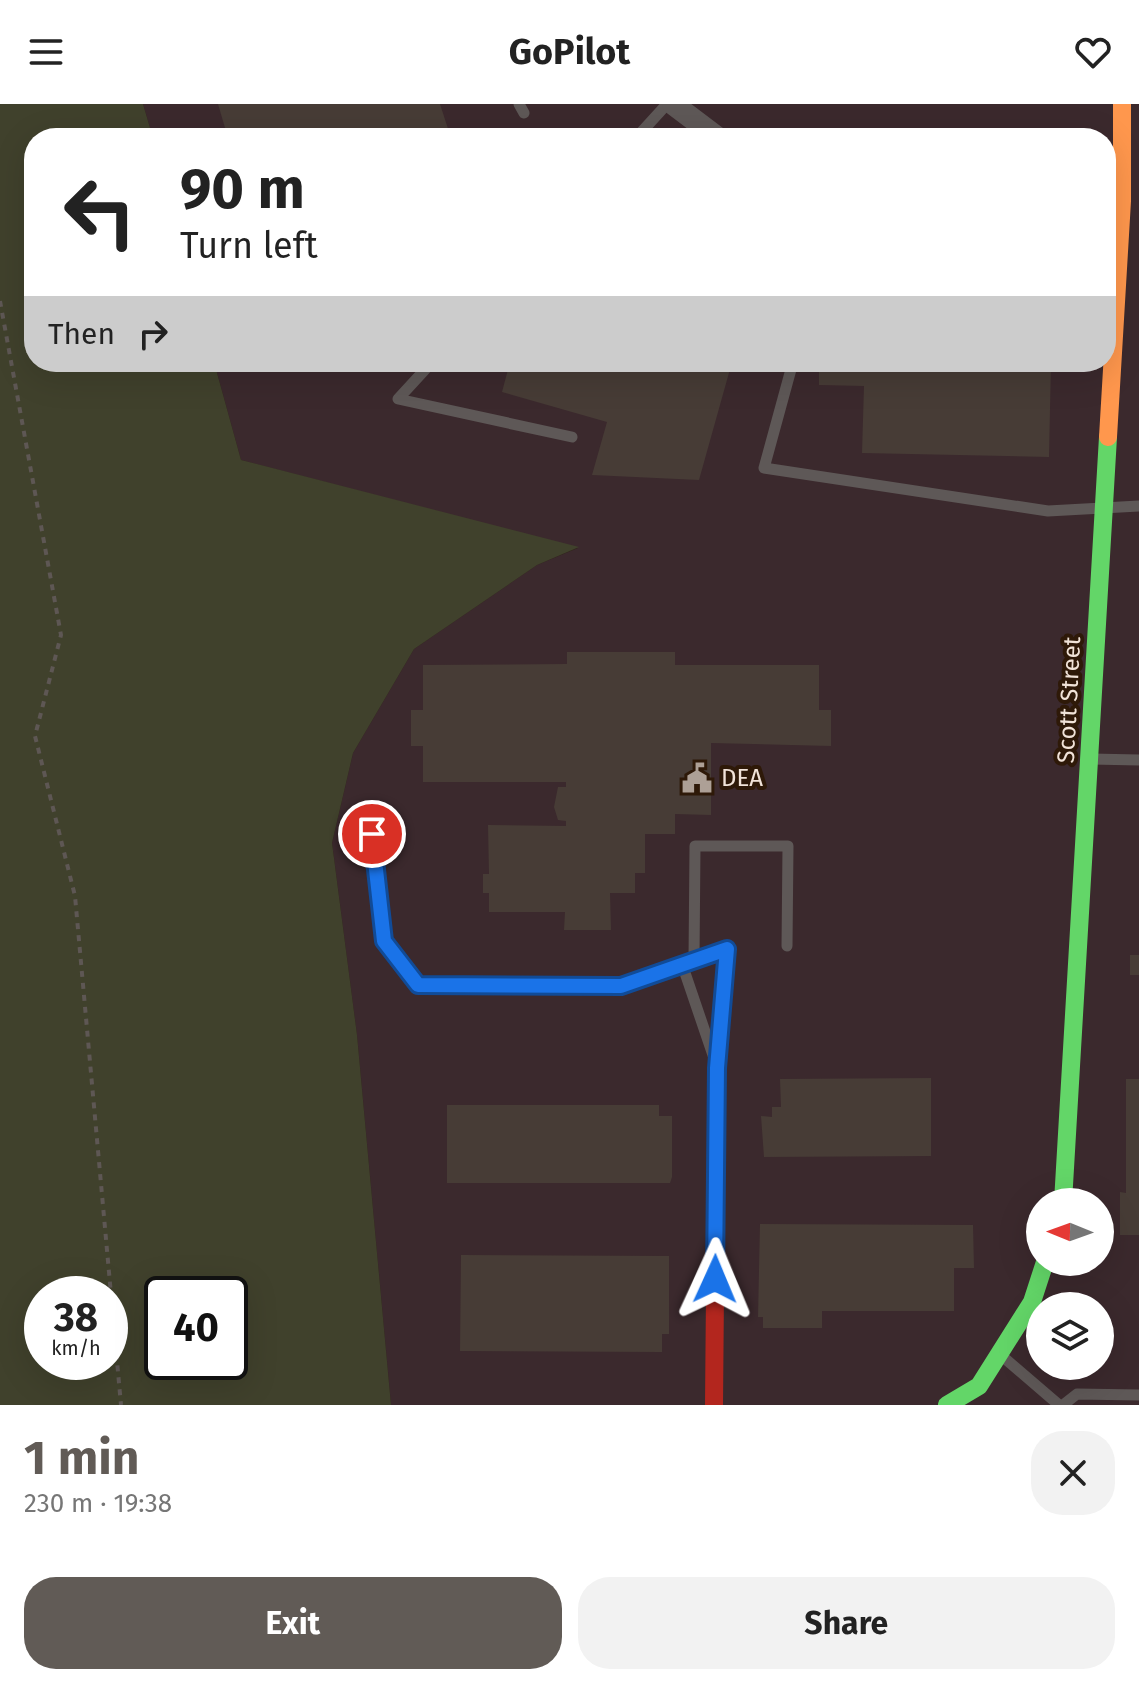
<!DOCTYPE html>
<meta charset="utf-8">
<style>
:root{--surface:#fff;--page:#f2f2f2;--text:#222;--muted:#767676;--accent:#615b56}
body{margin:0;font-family:"Fira Sans",sans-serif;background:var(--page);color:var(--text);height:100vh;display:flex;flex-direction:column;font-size:30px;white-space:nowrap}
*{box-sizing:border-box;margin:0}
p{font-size:26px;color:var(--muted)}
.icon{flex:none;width:44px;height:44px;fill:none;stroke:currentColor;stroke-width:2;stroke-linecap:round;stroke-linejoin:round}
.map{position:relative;height:1301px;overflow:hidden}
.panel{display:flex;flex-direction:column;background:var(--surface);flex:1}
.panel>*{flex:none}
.top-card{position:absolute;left:24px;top:24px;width:1092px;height:244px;border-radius:32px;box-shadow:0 8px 32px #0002;background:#fff;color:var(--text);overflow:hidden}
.needle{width:52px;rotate:271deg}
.controls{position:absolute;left:1026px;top:1084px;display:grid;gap:16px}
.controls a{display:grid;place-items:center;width:88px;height:88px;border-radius:50%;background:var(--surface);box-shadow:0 8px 32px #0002;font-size:40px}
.speed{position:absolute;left:24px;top:1172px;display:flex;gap:16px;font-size:40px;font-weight:700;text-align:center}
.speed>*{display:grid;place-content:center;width:104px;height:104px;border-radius:50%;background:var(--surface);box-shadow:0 8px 32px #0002;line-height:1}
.speed small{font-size:20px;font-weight:400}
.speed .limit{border:4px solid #111;border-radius:12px;background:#fff;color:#111}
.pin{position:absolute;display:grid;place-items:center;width:68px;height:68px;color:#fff;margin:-34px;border:4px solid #fff;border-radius:50%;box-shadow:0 2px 8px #0007}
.me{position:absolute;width:88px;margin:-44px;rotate:1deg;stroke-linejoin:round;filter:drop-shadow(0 0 6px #0008)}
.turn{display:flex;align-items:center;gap:28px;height:168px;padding:0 24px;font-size:36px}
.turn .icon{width:104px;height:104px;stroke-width:2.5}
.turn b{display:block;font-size:56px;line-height:68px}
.then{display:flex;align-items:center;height:76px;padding:0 24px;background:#0003;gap:16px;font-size:30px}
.round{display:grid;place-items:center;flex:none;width:84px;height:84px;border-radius:32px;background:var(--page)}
.overview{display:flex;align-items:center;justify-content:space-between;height:136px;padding:0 24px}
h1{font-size:48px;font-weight:700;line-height:60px;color:var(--accent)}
.button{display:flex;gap:16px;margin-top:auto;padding:16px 24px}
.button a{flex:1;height:92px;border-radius:32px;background:var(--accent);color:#fff;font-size:32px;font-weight:700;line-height:92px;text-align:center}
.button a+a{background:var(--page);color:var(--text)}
header{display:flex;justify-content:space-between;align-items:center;height:104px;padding:0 24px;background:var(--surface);font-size:36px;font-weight:700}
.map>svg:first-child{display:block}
</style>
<header><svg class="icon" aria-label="menu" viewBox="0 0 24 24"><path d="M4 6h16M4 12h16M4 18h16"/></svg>GoPilot<svg class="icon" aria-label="heart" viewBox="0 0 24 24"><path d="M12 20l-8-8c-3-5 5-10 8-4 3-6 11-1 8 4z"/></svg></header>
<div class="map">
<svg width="1139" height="1301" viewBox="0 0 1139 1301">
<rect width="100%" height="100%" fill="#30241b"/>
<path fill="#3b292d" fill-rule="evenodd" d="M 143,0 L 1139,0 L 1139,1301 L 391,1301 L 357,931 L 332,739 L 353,649 L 414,545 L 537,461 L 578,444 L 241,356 L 214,258 L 1106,258 L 1106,34 L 153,34 ZM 1040,1098 L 1100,1098 L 1100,1158 L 1040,1158 ZM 1040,1202 L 1100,1202 L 1100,1262 L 1040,1262 Z"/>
<path fill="#40412c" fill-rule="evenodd" d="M 0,0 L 143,0 L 153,34 L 34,34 L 34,258 L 214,258 L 241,356 L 579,443 L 537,461 L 414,545 L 353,649 L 332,739 L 357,931 L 391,1301 L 0,1301 ZM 42,1190 L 110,1190 L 110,1258 L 42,1258 ZM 162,1190 L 230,1190 L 230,1258 L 162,1258 Z"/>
<g fill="#473c36">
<polygon points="218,0 440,0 451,34 228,34"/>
<polygon points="510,258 732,258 699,376 592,371 607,318 502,288"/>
<polygon points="819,258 1051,258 1049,353 862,349 864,282 819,281"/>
<polygon points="567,548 675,548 675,561 819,561 819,606 831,606 831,642 711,639 711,711 675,710 675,730 645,730 645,769 635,769 635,789 610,789 611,826 564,826 565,808 489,808 489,789 483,789 483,770 489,770 488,721 566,722 566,717 558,716 554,703 558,683 566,683 566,678 423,678 423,642 411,642 411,606 423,606 423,561 567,560"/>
<rect x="1130" y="851" width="9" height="20"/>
<polygon points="931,974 931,1052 764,1053 761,1012 772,1013 772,1003 781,1003 780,975"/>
<polygon points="1126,975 1139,975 1139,1131 1120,1131 1120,1088 1126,1089"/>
<polygon points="447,1001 659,1001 659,1012 672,1012 672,1073 670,1079 447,1079"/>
<polygon points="760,1120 973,1121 974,1164 954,1164 954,1207 822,1207 822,1224 763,1224 763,1213 758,1213"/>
<polygon points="461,1151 669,1152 669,1230 662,1230 662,1248 460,1247"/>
</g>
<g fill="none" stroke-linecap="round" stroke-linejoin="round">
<polyline stroke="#5e5754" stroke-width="4" stroke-dasharray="6 6" stroke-linecap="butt" points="0,197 61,531 35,632 75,792 121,1301"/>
<g stroke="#5e5857" stroke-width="11">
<polyline points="519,0 524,9"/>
<polyline points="636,34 667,0"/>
<polyline points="432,258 398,295 572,333"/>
<polyline points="793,258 764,364 1048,407 1139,402"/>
<polyline points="1091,655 1139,656"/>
<polyline points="372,730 384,837 418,881 621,882 727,845 717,964"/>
<polyline points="694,855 695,742 788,742 787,842"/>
<polyline points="682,860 716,960"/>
<polyline points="1002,1252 1059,1301"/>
<polyline points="1063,1301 1077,1290 1139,1291"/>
</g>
<polyline stroke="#5e5857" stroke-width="22" points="673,0 718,34"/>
<g stroke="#63d668" stroke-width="18">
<polyline points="1063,1098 1108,333"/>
<polyline points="947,1301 979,1282 1032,1198 1045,1158"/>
</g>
<polyline stroke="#ff974d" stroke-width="18" points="1108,333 1122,97 1122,0"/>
<polyline stroke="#b3261e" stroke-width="18" points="714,1301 717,964"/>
</g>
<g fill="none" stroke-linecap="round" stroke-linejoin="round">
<g stroke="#114b97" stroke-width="20">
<polyline id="route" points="372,730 384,837 418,881 621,882 727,845 717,964 715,1175"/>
</g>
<use href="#route" stroke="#1a73e8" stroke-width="14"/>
</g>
<defs>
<g id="civic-bare" transform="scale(2.4)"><path d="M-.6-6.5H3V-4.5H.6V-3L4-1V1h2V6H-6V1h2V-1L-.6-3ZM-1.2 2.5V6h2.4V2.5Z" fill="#ada096" stroke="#2e1908" stroke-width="2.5" paint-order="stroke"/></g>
</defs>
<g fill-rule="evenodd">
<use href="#civic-bare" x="697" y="674"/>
</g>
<g text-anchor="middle" stroke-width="8" stroke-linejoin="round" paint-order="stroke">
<g font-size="24" fill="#f1e3d8" stroke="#2e1908">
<text transform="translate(1069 596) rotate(-87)" y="8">Scott Street</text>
</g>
<g font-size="24" fill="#f1e3d8" stroke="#2e1908" text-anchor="start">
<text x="721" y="682">DEA</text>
</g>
</g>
</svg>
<div class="controls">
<a><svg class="needle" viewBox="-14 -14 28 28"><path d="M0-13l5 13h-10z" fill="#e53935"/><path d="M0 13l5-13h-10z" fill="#767676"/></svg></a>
<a><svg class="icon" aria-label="layers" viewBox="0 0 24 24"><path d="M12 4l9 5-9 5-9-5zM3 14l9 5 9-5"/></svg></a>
</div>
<div class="speed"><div>38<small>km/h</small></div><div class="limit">40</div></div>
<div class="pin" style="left:372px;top:730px;background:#d93025"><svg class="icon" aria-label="arrive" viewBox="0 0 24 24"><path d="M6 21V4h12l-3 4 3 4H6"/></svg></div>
<svg class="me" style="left:715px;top:1175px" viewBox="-20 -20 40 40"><path d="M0-17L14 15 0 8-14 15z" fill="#1a73e8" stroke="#fff" stroke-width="4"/></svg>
<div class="top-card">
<div class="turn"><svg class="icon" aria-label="left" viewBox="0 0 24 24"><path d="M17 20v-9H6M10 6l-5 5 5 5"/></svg><div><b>90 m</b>Turn left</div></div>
<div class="then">Then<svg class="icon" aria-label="right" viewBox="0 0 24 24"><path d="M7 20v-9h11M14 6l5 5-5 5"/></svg></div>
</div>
</div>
<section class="panel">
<div class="overview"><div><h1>1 min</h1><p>230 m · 19:38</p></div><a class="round"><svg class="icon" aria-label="close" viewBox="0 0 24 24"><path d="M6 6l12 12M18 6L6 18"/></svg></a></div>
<div class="button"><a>Exit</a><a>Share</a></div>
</section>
